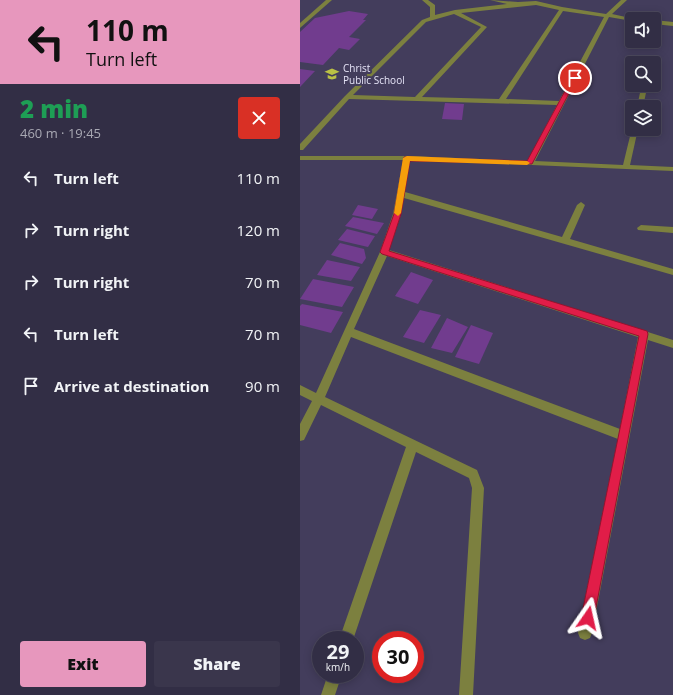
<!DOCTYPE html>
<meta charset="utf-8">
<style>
:root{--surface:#322e45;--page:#3a364c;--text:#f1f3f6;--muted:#a8a8b3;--line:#4d4a5e;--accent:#e797bd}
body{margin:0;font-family:"Open Sans",sans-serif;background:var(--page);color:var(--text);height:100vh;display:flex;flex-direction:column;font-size:15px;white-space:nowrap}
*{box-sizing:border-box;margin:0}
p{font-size:13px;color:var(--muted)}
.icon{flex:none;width:22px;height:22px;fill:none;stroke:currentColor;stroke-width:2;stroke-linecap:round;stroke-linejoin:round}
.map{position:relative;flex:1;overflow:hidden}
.drawer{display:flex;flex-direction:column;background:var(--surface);width:300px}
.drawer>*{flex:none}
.top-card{background:#e797bd;color:#111;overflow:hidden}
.tools{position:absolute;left:325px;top:12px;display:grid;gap:8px}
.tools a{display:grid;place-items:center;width:36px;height:36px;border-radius:4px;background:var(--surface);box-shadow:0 2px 10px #0003,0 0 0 1px var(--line);font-size:20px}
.speed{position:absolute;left:12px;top:631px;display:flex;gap:8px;font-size:20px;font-weight:700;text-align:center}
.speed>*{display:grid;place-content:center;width:52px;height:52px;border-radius:50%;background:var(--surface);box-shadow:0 2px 10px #0003,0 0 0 1px var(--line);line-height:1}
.speed small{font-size:10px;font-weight:400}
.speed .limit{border:6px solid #d22;background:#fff;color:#111}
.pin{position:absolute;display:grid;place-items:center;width:34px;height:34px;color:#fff;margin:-17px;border:2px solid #fff;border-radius:50%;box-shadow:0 1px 4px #0007}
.me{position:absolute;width:44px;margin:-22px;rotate:11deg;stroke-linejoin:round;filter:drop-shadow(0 0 3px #0008)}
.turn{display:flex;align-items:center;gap:14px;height:84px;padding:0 20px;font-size:18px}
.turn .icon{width:52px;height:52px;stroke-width:2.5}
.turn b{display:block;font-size:28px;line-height:34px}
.round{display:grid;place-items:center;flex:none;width:42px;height:42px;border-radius:4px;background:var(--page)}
.overview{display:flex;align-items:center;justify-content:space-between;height:68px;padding:0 20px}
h1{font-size:24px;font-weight:800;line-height:30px;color:#1e9e55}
.primary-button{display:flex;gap:8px;margin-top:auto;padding:8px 20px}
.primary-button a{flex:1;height:46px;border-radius:4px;background:var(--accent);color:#111;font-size:16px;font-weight:800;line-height:46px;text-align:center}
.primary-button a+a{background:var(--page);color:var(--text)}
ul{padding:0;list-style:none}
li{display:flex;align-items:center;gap:12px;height:52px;padding:0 20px}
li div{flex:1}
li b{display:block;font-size:15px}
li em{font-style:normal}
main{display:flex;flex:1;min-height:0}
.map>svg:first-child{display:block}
</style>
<main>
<section class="drawer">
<div class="top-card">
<div class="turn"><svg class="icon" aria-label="left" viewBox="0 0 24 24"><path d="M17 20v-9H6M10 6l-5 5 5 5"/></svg><div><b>110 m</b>Turn left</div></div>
</div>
<div class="overview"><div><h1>2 min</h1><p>460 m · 19:45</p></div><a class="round" style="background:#d93025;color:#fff"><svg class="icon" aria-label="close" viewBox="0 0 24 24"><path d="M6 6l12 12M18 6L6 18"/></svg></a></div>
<ul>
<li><svg class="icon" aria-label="left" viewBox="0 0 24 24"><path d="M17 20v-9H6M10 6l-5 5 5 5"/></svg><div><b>Turn left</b></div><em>110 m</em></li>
<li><svg class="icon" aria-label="right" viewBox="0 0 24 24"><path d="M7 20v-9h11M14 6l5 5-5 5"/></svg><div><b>Turn right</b></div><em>120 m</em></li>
<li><svg class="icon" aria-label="right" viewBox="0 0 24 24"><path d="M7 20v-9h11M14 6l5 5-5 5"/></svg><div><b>Turn right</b></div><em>70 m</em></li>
<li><svg class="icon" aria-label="left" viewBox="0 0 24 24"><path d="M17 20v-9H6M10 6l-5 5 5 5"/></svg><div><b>Turn left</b></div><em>70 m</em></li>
<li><svg class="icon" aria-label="arrive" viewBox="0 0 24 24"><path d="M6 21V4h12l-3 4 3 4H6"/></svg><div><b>Arrive at destination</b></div><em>90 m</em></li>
</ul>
<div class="primary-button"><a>Exit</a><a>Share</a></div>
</section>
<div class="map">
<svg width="373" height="695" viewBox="0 0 373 695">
<rect width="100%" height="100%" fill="#433d5c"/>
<g fill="#713c8e">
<polygon points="49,11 68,14 63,20 66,20 49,37 60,39 49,50 39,48 23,65 0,62 0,32 15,18"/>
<polygon points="0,69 15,71 0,87"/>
<polygon points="145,103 164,104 162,120 142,119"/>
<polygon points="58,205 78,209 72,219 52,215"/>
<polygon points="53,217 84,223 77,234 45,226"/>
<polygon points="47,229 75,236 68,247 38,240"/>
<polygon points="40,243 64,249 66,258 62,264 31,255"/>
<polygon points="27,260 60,267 51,281 17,275"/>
<polygon points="111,272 133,280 118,304 95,296"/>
<polygon points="13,279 54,287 42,307 0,299"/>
<polygon points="2,304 43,312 31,333 0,325 0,306"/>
<polygon points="120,310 141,315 124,343 103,337"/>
<polygon points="147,318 168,327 152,353 131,348"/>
<polygon points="171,325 193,333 179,364 155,357"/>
</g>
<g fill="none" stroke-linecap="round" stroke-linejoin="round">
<g fill="#7c803f" fill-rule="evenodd">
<polygon points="26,0 32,0 0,28 0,23"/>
<path d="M 122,0 L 128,0 L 135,5 L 135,15 L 155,10 L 207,4 L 190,0 L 218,2 L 236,1 L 262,7 L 306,14 L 321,0 L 327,0 L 312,14 L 335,19 L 332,19 L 332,21 L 309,17 L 235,161 L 323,165 L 332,128 L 338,129 L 330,165 L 373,167 L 373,171 L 110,160 L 105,192 L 262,237 L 277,205 L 281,202 L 285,205 L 270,239 L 373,269 L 373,275 L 104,198 L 101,214 L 89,250 L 373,340 L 373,348 L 348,340 L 292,633 L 290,638 L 285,640 L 280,638 L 278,633 L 318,439 L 51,337 L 25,397 L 177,470 L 184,488 L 173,695 L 159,695 L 172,488 L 169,478 L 116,452 L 53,640 L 39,640 L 106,447 L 21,405 L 4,440 L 0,441 L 0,424 L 12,401 L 0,395 L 0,385 L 16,393 L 80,252 L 93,214 L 103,160 L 0,160 L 0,156 L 107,156 L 228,161 L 257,105 L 49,99 L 3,150 L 0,150 L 0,144 L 45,96 L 122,20 L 130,17 L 130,7 ZM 236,5 L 259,10 L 199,99 L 122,97 L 187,27 L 161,13 ZM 263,11 L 304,17 L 259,101 L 206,99 ZM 154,14 L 181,27 L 115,97 L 53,95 L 126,22 ZM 87,256 L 338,337 L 320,429 L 54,329 Z"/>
<polygon points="354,20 373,22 373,26 354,24"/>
<polygon points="344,86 347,88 343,107 337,107 341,88"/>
<polygon points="341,225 373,227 373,233 338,230 337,228"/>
<polygon points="28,674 42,674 35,695 21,695"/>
</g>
</g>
<polygon fill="#e11d48" stroke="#92132f" points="275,76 277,78 232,164 110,161 101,214 89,251 347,331 348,334 294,618 292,623 288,624 283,623 281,618 339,336 82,254 80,252 94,214 104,157 227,161 272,78"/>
<polygon fill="#f59e0b" points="107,156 227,161 230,163 227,165 110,161 101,213 98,216 94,213 103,158"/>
<defs>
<g id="school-bare" transform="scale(1.08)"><path d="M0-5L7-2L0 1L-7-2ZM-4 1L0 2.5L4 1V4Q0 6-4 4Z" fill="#bac045" stroke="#433d5c" stroke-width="2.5" paint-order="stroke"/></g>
</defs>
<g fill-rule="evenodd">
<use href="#school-bare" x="32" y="74"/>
</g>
<g text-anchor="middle" stroke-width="4" stroke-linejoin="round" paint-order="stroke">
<g font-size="10" fill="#e5e3f6" stroke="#433d5c" text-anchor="start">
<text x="43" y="72">Christ<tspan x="43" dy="12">Public School</tspan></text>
</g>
</g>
</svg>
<div class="tools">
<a><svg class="icon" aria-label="sound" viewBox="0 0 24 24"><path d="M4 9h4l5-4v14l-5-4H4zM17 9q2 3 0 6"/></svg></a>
<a><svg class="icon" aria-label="search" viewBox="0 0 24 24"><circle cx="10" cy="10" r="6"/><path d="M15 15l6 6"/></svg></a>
<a><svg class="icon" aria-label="layers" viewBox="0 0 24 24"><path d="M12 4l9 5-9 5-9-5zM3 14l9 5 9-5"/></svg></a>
</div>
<div class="speed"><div>29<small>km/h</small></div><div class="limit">30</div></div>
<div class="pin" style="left:275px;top:78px;background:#d93025"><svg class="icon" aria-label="arrive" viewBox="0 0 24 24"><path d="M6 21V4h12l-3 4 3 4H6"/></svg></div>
<svg class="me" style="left:288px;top:618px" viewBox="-20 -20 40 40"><path d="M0-17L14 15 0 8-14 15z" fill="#e11d48" stroke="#fff" stroke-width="4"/></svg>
</div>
</main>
